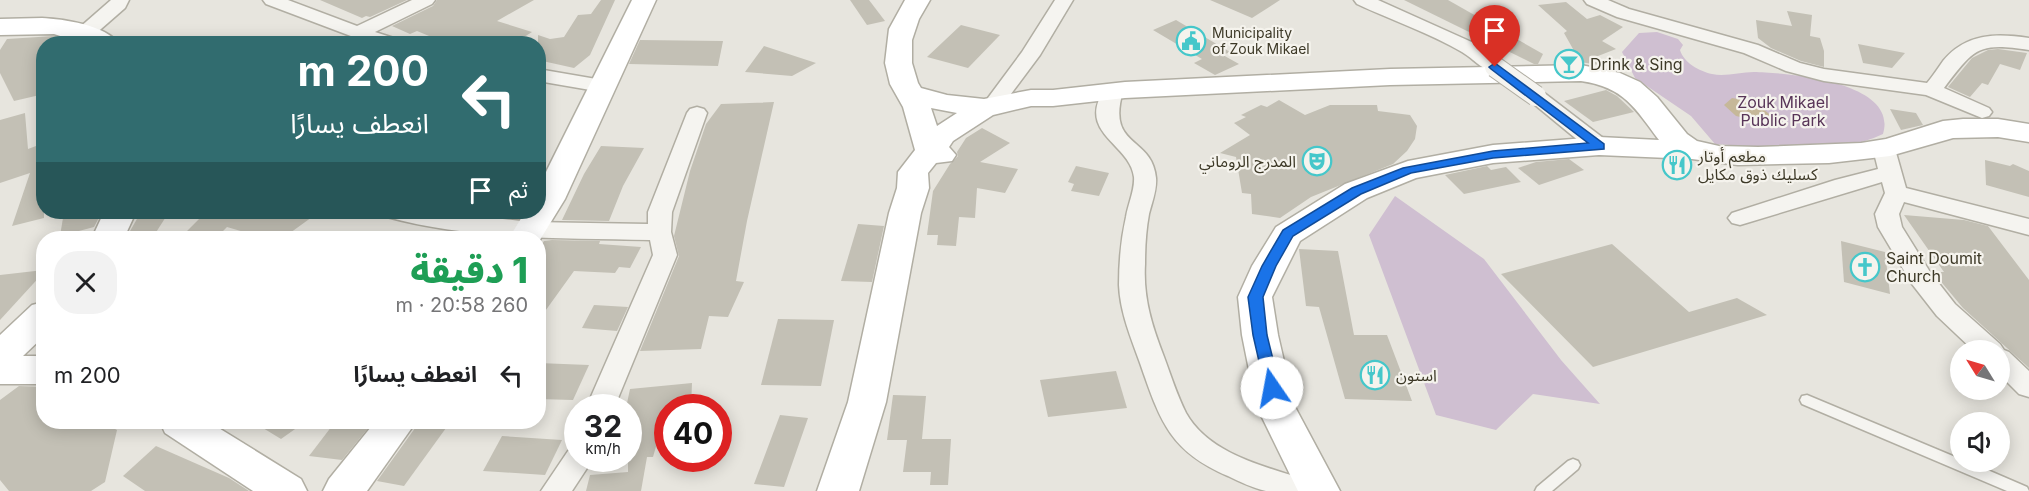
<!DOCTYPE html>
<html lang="ar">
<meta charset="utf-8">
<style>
:root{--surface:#fff;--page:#f2f2f2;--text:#202124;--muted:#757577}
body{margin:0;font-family:Inter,"Noto Sans Arabic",sans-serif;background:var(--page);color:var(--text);direction:rtl;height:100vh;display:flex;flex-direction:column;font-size:22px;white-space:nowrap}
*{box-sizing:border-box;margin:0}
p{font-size:20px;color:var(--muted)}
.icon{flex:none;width:33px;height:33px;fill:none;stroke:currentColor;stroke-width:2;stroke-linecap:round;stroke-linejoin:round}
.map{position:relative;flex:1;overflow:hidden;direction:ltr}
.sheet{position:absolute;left:36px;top:231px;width:510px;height:198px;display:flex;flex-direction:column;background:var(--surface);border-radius:24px;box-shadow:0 3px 15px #0003;direction:rtl}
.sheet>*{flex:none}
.top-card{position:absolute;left:36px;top:36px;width:510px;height:183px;border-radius:24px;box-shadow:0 3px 15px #0003;direction:rtl;background:#316c6f;color:#fff;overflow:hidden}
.needle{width:39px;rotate:307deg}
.tools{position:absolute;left:1950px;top:340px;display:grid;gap:12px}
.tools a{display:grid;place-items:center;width:60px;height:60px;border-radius:50%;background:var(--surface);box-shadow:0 3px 15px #0003;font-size:30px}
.speed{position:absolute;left:564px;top:394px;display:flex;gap:12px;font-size:30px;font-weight:700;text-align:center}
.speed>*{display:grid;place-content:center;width:78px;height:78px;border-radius:50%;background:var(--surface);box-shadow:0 3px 15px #0003;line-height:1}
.speed small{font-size:15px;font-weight:400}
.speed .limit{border:9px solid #d22;background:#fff;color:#111}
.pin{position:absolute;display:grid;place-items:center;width:51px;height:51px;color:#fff;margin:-62px -26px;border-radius:50% 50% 50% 0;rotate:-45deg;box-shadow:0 0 6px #0007}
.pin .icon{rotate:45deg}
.me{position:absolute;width:66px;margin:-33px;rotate:348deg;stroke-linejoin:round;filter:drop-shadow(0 0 4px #0008)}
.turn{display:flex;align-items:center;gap:21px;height:126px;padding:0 18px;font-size:27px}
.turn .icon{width:78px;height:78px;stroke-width:2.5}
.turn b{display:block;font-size:42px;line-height:51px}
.then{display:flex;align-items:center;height:57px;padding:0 18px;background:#0003;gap:12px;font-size:22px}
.round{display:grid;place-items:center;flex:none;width:63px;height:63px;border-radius:24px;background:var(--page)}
.summary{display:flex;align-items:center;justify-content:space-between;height:102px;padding:0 18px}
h1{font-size:36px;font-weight:800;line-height:45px;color:#1e9e55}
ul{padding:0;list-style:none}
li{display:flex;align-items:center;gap:18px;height:84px;padding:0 18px}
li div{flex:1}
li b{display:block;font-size:22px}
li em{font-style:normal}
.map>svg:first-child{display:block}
</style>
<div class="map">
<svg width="2029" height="491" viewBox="0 0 2029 491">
<rect width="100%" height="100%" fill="#e7e5de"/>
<g fill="#cfbfd1">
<path d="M 1657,32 L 1678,39 L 1683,45 L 1680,50 C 1684,63 1699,71 1712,74 C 1725,77 1740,72 1754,72 C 1787,73 1899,81 1883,134 C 1835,157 1767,147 1715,144 L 1691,116 L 1635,78 L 1622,52 L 1639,33 Z"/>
<polygon points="1395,196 1484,259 1561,360 1600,404 1533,394 1496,430 1436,415 1369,235"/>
</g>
<polygon fill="#c6b899" points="1732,98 1756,102 1770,115 1758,121 1736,116 1724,105"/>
<g fill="#c3c0b5">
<polygon points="320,0 407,0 370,17 366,16 362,18"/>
<polygon points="437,0 534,0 497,21 532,32 513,44 469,44 455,39 446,43 417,31 410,34 392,26 433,6"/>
<polygon points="601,0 615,0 590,55 574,68 538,60 538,35 550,39 564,37 578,15 591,14"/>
<polygon points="850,0 869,0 885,21 867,25"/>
<polygon points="1210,0 1280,0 1252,18"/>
<polygon points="1404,0 1448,0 1543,54 1538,64 1534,64"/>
<polygon points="1566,2 1587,19 1600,15 1623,27 1602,41 1616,49 1598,56 1599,65 1574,61 1573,49 1564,33 1567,31 1538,5"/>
<polygon points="1787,11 1812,15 1810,36 1820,38 1824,51 1824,67 1801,61 1771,48 1758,38 1756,20 1792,26"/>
<polygon points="1176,20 1230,52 1223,55 1239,64 1215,75 1194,63 1202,59 1153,30"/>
<polygon points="961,25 1000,35 968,68 927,57"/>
<polygon points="54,36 57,37 54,44 44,44 44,94 14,101 0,73 0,50 7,39"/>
<polygon points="640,40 723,41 718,66 629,64"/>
<polygon points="1858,44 1905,53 1892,68 1863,63"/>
<polygon points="764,46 816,63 792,76 745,72"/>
<polygon points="1998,49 2027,53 2020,70 2000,64 1988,85 1982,83 1970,97 1948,87 1972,58 1988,50"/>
<polygon points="1606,90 1617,96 1634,112 1593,122 1564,101"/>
<polygon points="1279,100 1305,115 1330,105 1377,105 1378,111 1410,115 1417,126 1415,139 1407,151 1393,164 1311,197 1280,218 1252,214 1251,194 1242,193 1236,157 1220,153 1250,135 1234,123 1246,117 1241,115 1261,105 1267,107"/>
<polygon points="774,102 747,221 736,281 744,282 728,317 709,316 701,349 640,351 679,256 674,236 690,171 706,124 721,104"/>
<polygon points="1890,109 1916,113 1923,125 1901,130"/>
<polygon points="25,113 28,149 44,143 44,218 12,226 30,173 0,183 0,120"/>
<polygon points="982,128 1010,143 980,162 1018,169 1005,193 977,188 975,218 959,217 956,246 937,245 938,235 927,235 933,191 950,164 958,156 957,152 966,138"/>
<polygon points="601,146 644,148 623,186 609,221 562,220 584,174"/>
<polygon points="1569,159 1584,170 1539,185 1518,168 1536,162"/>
<polygon points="1985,160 2010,166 2013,164 2029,171 2029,197 1986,185"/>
<polygon points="1076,166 1109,173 1099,196 1071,191 1074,184 1068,182"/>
<polygon points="1487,166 1491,170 1506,167 1521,182 1464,194 1445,175"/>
<polygon points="64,212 102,212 94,227 60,236"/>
<polygon points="141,212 169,212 153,237 126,238"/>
<polygon points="191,212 319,212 283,238 264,238 227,227 221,233 187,231 200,218 190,216"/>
<polygon points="1904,215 1964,220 1988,226 2029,280 2029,368 1963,308 1933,272 1944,272"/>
<polygon points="858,224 884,226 872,282 841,281"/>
<polygon points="552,240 600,241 599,244 641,247 630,268 619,267 615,273 574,271 538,321 538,250 544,241"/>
<polygon points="1841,241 1885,252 1890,294 1844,282"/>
<polygon points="1612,244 1689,312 1737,298 1767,315 1593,367 1501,274"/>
<polygon points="1299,249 1338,251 1354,335 1387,335 1412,401 1345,399 1319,307 1306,306"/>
<polygon points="44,270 44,272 0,320 0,275"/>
<polygon points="594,305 628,307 617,331 582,328"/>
<polygon points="778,319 834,320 821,386 761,385"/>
<polygon points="538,363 589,365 573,400 538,399"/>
<polygon points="1116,371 1127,408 1048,417 1040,380"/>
<polygon points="692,383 691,408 667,408 653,457 647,457 641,491 586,491 590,475 628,472 628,408 626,408 630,389"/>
<polygon points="19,386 44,387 44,422 102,422 117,430 105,482 91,491 9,491 0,480 0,400"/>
<polygon points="893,395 926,396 922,439 951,439 948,485 930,485 931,472 903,472 907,440 887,440"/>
<polygon points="780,415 808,418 784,487 754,484"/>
<polygon points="253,422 305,422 281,439"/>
<polygon points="335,422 373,422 342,460 309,456"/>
<polygon points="418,424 446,428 404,486 377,481"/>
<polygon points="502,436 562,440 545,475 483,471"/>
<polygon points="156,446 229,478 249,491 145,491 123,476"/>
</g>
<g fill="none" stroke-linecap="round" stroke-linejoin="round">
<g stroke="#b1aea3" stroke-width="3">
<g id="lane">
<polygon points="1807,395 1960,459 1960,462 1969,462 2027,487 2029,491 2007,491 1802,404 1800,400 1802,396"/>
<polygon points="1573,459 1578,461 1580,465 1578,469 1552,491 1535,491 1537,487 1568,461"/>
</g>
</g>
<g stroke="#b1aea3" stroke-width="3">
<g id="street">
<polygon points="111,0 129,0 125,8 93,36 79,36 77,32 79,28"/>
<polygon points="263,0 288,0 357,26 412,0 435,0 432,4 375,32 400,40 402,44 372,44 266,4"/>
<polygon points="1055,0 1073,0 1040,55 999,110 992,112 985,110 982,106 1022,52"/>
<path d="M 1354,0 L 1378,0 L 1476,44 L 1505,67 L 1502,71 C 1485,75 1476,60 1462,52 C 1430,33 1391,20 1357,4 Z"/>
<path d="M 1584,0 L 1608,0 L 1629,9 L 1758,45 L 1800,63 L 1824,69 L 1927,83 C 1933,76 1938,68 1943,61 C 1966,33 1996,33 2029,38 L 2029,50 C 1977,42 1974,49 1944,88 L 1989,108 L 1992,112 L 1989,116 L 1982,118 L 1926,95 L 1824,81 L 1786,71 L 1744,53 L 1617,17 L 1587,4 Z"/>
<polygon points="538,69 602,80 609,82 612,86 609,90 602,92 538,81"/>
<path d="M 1113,85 L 1120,87 L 1123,91 C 1106,149 1152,135 1156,178 C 1157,190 1152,202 1149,214 C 1146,230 1145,247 1145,264 C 1143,298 1152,326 1164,357 C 1171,376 1177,395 1186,413 C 1210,456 1269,467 1312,482 L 1316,491 C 1300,491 1282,491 1266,491 C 1253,488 1240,482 1228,476 C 1169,451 1160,420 1140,363 C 1131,338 1120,312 1119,285 C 1119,262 1121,239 1126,217 C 1128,204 1135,190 1134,177 C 1130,143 1074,133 1106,87 Z"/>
<polygon points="1536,90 1543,92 1607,141 1610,146 1607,151 1599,152 1591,151 1529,100 1526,96 1529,92"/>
<path d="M 697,107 L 704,109 L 707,113 L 672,212 L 671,232 L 677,255 L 614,408 L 586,408 L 653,255 L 650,240 C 563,238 472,240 387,217 L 383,212 L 435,212 L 531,222 L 648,224 L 648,212 L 687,113 L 690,109 Z"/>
<polygon points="1884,143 1892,144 1895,149 1906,188 2029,219 2029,235 1904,202 1899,214 1902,227 1930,272 1955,304 2000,344 2004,350 2009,352 2029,371 2029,397 2019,394 2000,375 2000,351 1974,351 1937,316 1912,284 1878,227 1875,214 1885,193 1882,182 1740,225 1732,223 1728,218 1732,213 1835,180 1878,169 1873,149 1876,144"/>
<polygon points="578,448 578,459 593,459 572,491 541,491 568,451"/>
</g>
</g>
<g stroke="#b1aea3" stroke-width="3">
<g id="secondary">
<polygon points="632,0 656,0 565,199 538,243 538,238 509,238 525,212 538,212 538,188"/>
<path d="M 905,0 L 930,0 L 919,19 L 912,40 L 912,63 L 918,83 L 921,88 L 947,95 L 984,99 L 1031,90 L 1053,90 L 1125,82 L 1390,69 L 1581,65 L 1620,73 L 1640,82 L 1657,97 L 1687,134 L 1697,141 L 1719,146 L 1758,147 L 1861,143 L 1886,139 L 1943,121 L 1963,119 L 1998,119 L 2029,124 L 2029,142 L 1998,137 L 1953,138 L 1890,156 L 1829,163 L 1738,165 L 1692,159 L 1599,155 L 1493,163 L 1416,178 L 1367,198 L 1300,241 L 1272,297 L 1278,335 L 1294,405 L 1340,491 L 1298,491 L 1256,405 L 1242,335 L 1238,297 L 1252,266 L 1276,227 L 1345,184 L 1408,161 L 1493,145 L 1599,137 L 1659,140 C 1635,108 1624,87 1581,81 L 1390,85 L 1125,98 L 1053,106 L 1031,106 L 993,115 L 953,141 L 949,147 L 956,155 L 952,161 L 936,163 L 928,173 L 929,188 L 921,213 L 886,402 L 859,491 L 817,491 L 848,402 L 889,213 L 897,188 L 898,172 L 915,150 L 903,107 L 890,84 L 885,63 L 889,29 ZM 931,108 L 957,113 L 937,126 Z"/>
<path d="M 42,18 C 63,19 106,25 119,44 L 85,44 L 54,34 L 0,35 L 0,19 Z"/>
<polygon points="104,212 136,212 124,238 92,238"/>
<polygon points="44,302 44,336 23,356 44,356 44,384 0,384 0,335 32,305"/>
<polygon points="160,422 209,422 301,479 307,491 253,491 165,433"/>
<polygon points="375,422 416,422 367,491 323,491 329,479"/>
</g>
</g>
<use href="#lane" fill="#f5f4f0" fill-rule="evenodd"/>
<use href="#street" fill="#f5f4f0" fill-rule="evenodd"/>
<use href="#secondary" fill="#fff" fill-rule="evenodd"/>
<g stroke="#b1aea3" stroke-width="22" stroke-linecap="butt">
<polyline id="street-bridge" points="1495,67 1536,96"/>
</g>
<use href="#street-bridge" stroke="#f5f4f0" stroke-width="20"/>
</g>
<polygon fill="#1a73e8" stroke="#114b97" stroke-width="1.5" points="1495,63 1604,144 1604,149 1493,158 1411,173 1361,194 1293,236 1276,266 1263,297 1267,335 1280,388 1277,392 1266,392 1253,335 1248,297 1262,266 1283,230 1352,188 1403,168 1493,151 1588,143 1491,69 1489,67"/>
<defs>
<g id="civic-ring" transform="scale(1.5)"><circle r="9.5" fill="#f5f3ed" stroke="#45c7ca" stroke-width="1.5"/><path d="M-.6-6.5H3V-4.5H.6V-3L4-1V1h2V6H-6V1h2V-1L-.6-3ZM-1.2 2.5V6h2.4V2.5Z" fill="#45c7ca"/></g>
<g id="bar-ring" transform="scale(1.5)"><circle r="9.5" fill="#f5f3ed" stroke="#45c7ca" stroke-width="1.5"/><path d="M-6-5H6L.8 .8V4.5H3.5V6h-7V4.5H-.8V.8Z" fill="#45c7ca"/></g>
<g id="theatre-ring" transform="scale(1.5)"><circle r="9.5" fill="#f5f3ed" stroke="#45c7ca" stroke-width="1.5"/><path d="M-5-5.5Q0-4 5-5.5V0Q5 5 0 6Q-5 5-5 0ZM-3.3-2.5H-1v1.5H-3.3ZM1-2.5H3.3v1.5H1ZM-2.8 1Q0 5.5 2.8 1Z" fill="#45c7ca"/></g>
<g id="restaurant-ring" transform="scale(1.5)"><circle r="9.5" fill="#f5f3ed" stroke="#45c7ca" stroke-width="1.5"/><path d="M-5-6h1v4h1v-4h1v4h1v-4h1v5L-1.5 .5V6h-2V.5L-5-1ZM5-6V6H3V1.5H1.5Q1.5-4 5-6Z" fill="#45c7ca"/></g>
<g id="church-ring" transform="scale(1.5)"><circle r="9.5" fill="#f5f3ed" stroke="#45c7ca" stroke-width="1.5"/><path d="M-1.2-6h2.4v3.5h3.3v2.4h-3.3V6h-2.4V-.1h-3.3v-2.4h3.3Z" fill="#45c7ca"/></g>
</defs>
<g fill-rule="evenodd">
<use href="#civic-ring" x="1191" y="41"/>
<use href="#bar-ring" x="1569" y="64"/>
<use href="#theatre-ring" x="1317" y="161"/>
<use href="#restaurant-ring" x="1677" y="165"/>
<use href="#church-ring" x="1865" y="267"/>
<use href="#restaurant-ring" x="1375" y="375"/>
</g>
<g text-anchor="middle" stroke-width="4.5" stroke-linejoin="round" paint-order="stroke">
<g font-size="14" fill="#3d3927" stroke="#f5f3ed" text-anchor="start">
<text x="1212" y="38">Municipality<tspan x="1212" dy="16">of Zouk Mikael</tspan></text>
</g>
<g font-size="16" fill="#3d3927" stroke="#f5f3ed" text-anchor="start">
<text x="1590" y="70">Drink &amp; Sing</text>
<text x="1698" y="162">مطعم أوتار<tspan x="1698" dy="18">كسليك ذوق مكايل</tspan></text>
<text x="1296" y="167" text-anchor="end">المدرج الروماني</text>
<text x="1886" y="264">Saint Doumit<tspan x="1886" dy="18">Church</tspan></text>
<text x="1396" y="381">استون</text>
</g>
<g font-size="16" fill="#583558" stroke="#f5f3ed">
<text x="1783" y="108">Zouk Mikael<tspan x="1783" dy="18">Public Park</tspan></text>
</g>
</g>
</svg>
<div class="tools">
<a><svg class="needle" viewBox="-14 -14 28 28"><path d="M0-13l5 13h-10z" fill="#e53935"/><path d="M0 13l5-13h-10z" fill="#757577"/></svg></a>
<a><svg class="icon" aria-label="sound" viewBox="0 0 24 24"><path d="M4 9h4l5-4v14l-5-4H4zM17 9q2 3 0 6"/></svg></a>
</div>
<div class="speed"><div>32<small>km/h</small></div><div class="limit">40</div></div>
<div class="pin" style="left:1495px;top:67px;background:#d93025"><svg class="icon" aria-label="arrive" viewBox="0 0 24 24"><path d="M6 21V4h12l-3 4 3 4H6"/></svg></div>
<svg class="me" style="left:1272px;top:388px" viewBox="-20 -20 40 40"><circle r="19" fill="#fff"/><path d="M0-13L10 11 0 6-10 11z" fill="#1a73e8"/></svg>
<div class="top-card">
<div class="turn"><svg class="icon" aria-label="left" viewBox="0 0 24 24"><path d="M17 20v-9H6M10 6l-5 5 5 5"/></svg><div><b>200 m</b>انعطف يسارًا</div></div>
<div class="then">ثم<svg class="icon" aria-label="arrive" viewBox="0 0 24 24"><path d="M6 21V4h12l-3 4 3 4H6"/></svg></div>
</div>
<section class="sheet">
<div class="summary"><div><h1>1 دقيقة</h1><p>260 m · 20:58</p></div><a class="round"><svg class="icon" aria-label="close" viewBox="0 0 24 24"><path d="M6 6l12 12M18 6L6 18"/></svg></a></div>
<ul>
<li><svg class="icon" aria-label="left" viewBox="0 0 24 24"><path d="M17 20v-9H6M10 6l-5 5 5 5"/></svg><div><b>انعطف يسارًا</b></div><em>200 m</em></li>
</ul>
</section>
</div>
